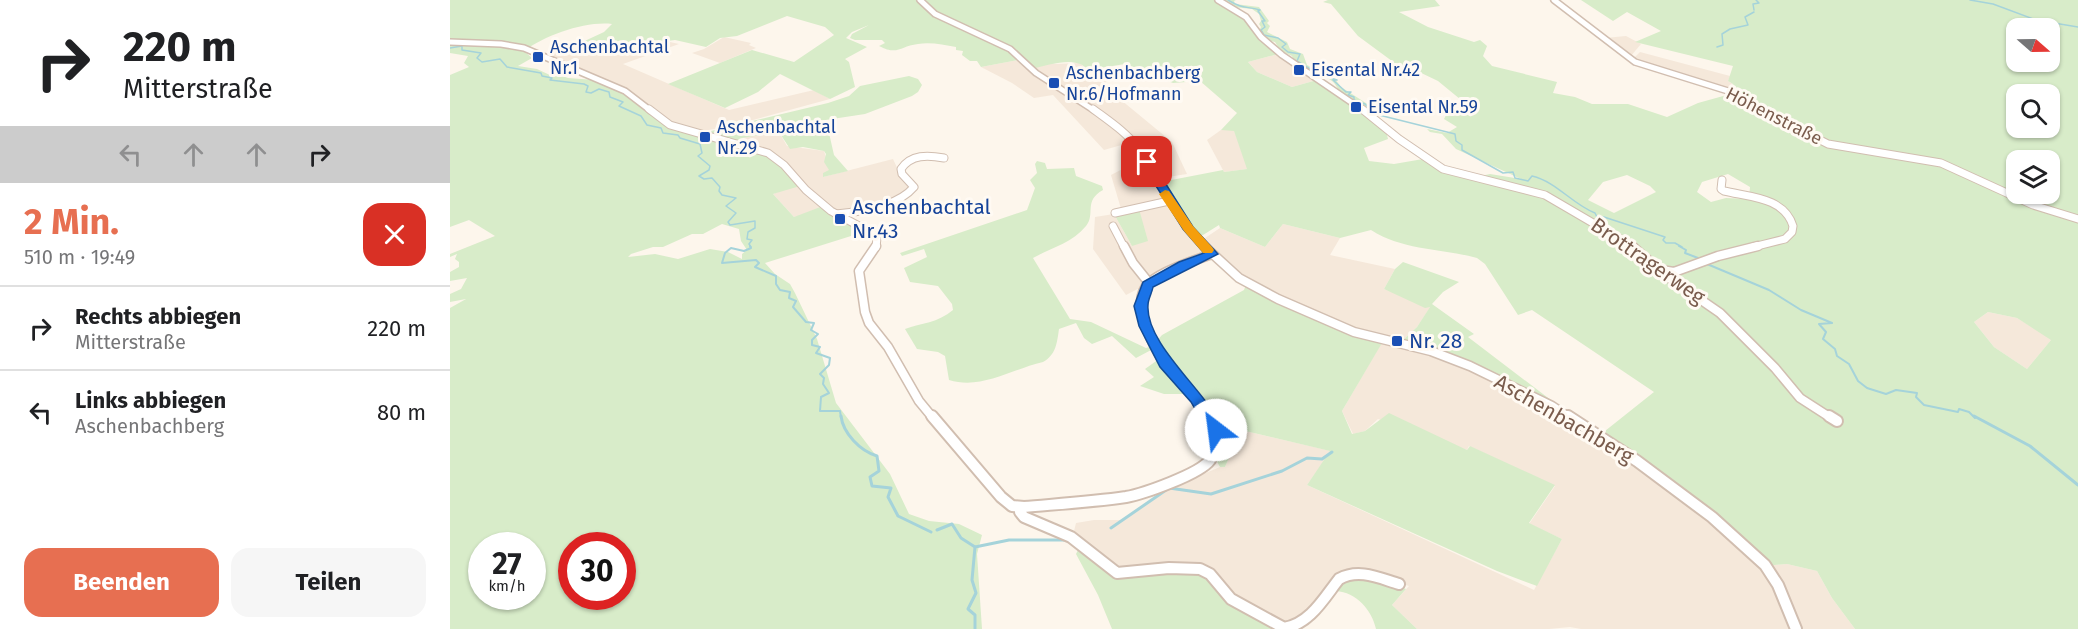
<!DOCTYPE html>
<html lang="de">
<meta charset="utf-8">
<style>
:root{--surface:#fff;--page:#f6f6f6;--text:#202124;--muted:#757577;--line:#e0e0e0;--accent:#e76f51}
body{margin:0;font-family:"Fira Sans",sans-serif;background:var(--page);color:var(--text);height:100vh;display:flex;flex-direction:column;font-size:22px;white-space:nowrap}
*{box-sizing:border-box;margin:0}
p{font-size:20px;color:var(--muted)}
.icon{flex:none;width:33px;height:33px;fill:none;stroke:currentColor;stroke-width:2;stroke-linecap:round;stroke-linejoin:round}
.map{position:relative;flex:1;overflow:hidden}
.details{display:flex;flex-direction:column;background:var(--surface);width:450px}
.details>*{flex:none}
.banner{background:#fff;color:var(--text);overflow:hidden}
.needle{width:39px;rotate:110deg}
.controls{position:absolute;left:1556px;top:18px;display:grid;gap:12px}
.controls a{display:grid;place-items:center;width:54px;height:54px;border-radius:12px;background:var(--surface);box-shadow:0 2px 4px #0004;font-size:30px}
.speed{position:absolute;left:18px;top:532px;display:flex;gap:12px;font-size:30px;font-weight:700;text-align:center}
.speed>*{display:grid;place-content:center;width:78px;height:78px;border-radius:50%;background:var(--surface);box-shadow:0 2px 4px #0004;line-height:1}
.speed small{font-size:15px;font-weight:400}
.speed .limit{border:9px solid #d22;background:#fff;color:#111}
.pin{position:absolute;display:grid;place-items:center;width:51px;height:51px;color:#fff;margin:-26px;border-radius:12px;box-shadow:0 3px 9px #0006}
.me{position:absolute;width:66px;margin:-33px;rotate:330deg;stroke-linejoin:round;filter:drop-shadow(0 0 4px #0008)}
.turn{display:flex;align-items:center;gap:21px;height:126px;padding:0 24px;font-size:27px}
.turn .icon{width:78px;height:78px;stroke-width:2.5}
.turn b{display:block;font-size:42px;line-height:51px}
.lanes{display:flex;align-items:center;height:57px;padding:0 24px;background:#0003;justify-content:center;gap:30px;direction:ltr}
.lanes .off{opacity:.35}
.round{display:grid;place-items:center;flex:none;width:63px;height:63px;border-radius:18px;background:var(--page)}
.headline{display:flex;align-items:center;justify-content:space-between;height:102px;padding:0 24px}
h1{font-size:36px;font-weight:700;line-height:45px;color:var(--accent)}
.primary-button{display:flex;gap:12px;margin-top:auto;padding:12px 24px}
.primary-button a{flex:1;height:69px;border-radius:18px;background:var(--accent);color:#fff;font-size:24px;font-weight:700;line-height:69px;text-align:center}
.primary-button a+a{background:var(--page);color:var(--text)}
ul{padding:0;list-style:none}
li{display:flex;align-items:center;gap:18px;height:84px;padding:0 24px;border-top:2px solid var(--line)}
li div{flex:1}
li b{display:block;font-size:22px}
li em{font-style:normal}
main{display:flex;flex:1;min-height:0}
.map>svg:first-child{display:block}
</style>
<main>
<section class="details">
<div class="banner">
<div class="turn"><svg class="icon" aria-label="right" viewBox="0 0 24 24"><path d="M7 20v-9h11M14 6l5 5-5 5"/></svg><div><b>220 m</b>Mitterstraße</div></div>
<div class="lanes"><svg class="icon off" aria-label="left" viewBox="0 0 24 24"><path d="M17 20v-9H6M10 6l-5 5 5 5"/></svg><svg class="icon off" aria-label="ahead" viewBox="0 0 24 24"><path d="M12 20V5M6 11l6-6 6 6"/></svg><svg class="icon off" aria-label="ahead" viewBox="0 0 24 24"><path d="M12 20V5M6 11l6-6 6 6"/></svg><svg class="icon" aria-label="right" viewBox="0 0 24 24"><path d="M7 20v-9h11M14 6l5 5-5 5"/></svg></div>
</div>
<div class="headline"><div><h1>2 Min.</h1><p>510 m · 19:49</p></div><a class="round" style="background:#d93025;color:#fff"><svg class="icon" aria-label="close" viewBox="0 0 24 24"><path d="M6 6l12 12M18 6L6 18"/></svg></a></div>
<ul>
<li><svg class="icon" aria-label="right" viewBox="0 0 24 24"><path d="M7 20v-9h11M14 6l5 5-5 5"/></svg><div><b>Rechts abbiegen</b><p>Mitterstraße</p></div><em>220 m</em></li>
<li><svg class="icon" aria-label="left" viewBox="0 0 24 24"><path d="M17 20v-9H6M10 6l-5 5 5 5"/></svg><div><b>Links abbiegen</b><p>Aschenbachberg</p></div><em>80 m</em></li>
</ul>
<div class="primary-button"><a>Beenden</a><a>Teilen</a></div>
</section>
<div class="map">
<svg width="1628" height="629" viewBox="0 0 1628 629">
<rect width="100%" height="100%" fill="#fdf6ec"/>
<g fill="#f5e8da">
<polygon points="1176,36 1191,44 1180,57 1155,38"/>
<polygon points="274,37 301,43 299,45 306,48 270,63 242,53 254,49"/>
<polygon points="220,42 229,44 173,64 279,110 364,90 380,99 281,126 253,131 220,123 178,90 93,54 130,48 171,49"/>
<polygon points="1190,52 1280,76 1278,81 1284,85 1277,89 1183,59"/>
<polygon points="828,54 867,80 842,87 807,72 798,62"/>
<polygon points="574,59 606,64 629,63 638,70 654,68 658,81 644,90 658,96 665,95 722,142 737,174 705,179 758,253 676,295 643,249 645,217 664,214 682,246 661,175 686,162 675,144 654,150 603,95 584,98 562,83 531,67"/>
<polygon points="771,130 784,130 798,169 774,172 757,140"/>
<polygon points="329,132 337,146 374,151 380,170 373,177 443,159 450,174 461,185 455,194 421,207 344,217 323,194 338,188 306,147 309,145 291,138"/>
<polygon points="833,224 890,238 880,255 945,269 934,289 981,306 967,327 952,341 1095,405 1218,487 1312,566 1337,564 1367,571 1382,598 1405,629 1131,629 1120,627 1099,629 967,629 942,605 959,586 914,572 864,605 842,626 668,571 623,535 626,523 644,520 672,520 697,502 734,482 770,467 775,467 791,430 881,451 857,485 1084,590 1112,539 1079,524 1105,486 1019,446 1017,450 928,419 915,431 903,434 892,411 932,342 791,277 752,240 770,228 815,247"/>
<polygon points="1538,312 1567,318 1602,339 1577,369 1544,347 1524,322"/>
</g>
<g fill="#d8ecc9" fill-rule="evenodd">
<path d="M 0,0 L 766,0 L 786,10 L 828,54 L 798,62 L 807,72 L 842,87 L 867,80 L 870,81 L 936,131 L 938,139 L 914,148 L 919,161 L 944,164 L 973,159 L 1022,178 L 1040,174 L 1071,179 L 1006,149 L 992,134 L 980,132 L 977,129 L 997,133 L 1007,127 L 994,119 L 997,113 L 1016,104 L 988,81 L 965,70 L 946,64 L 908,36 L 881,4 L 873,2 L 878,0 L 985,0 L 990,6 L 949,12 L 978,27 L 1024,42 L 1030,40 L 1037,46 L 1033,56 L 1042,66 L 1107,82 L 1103,93 L 1125,97 L 1142,104 L 1178,104 L 1217,117 L 1248,103 L 1284,93 L 1281,88 L 1283,84 L 1278,81 L 1283,66 L 1185,42 L 1211,31 L 1177,12 L 1163,21 L 1131,0 L 1628,0 L 1628,629 L 1405,629 L 1382,598 L 1367,571 L 1337,564 L 1313,566 L 1239,502 L 1095,405 L 1060,387 L 952,341 L 967,327 L 980,307 L 975,308 L 934,289 L 945,269 L 953,262 L 1009,282 L 993,292 L 982,304 L 1024,334 L 1018,337 L 1110,407 L 1149,433 L 1155,431 L 1204,392 L 1082,310 L 1068,315 L 1035,264 L 1027,258 C 991,248 954,251 921,230 L 890,238 L 833,224 L 815,247 L 770,228 L 769,225 L 753,235 L 745,235 L 711,182 L 773,170 L 774,172 L 797,169 L 784,131 L 771,130 L 787,113 L 750,81 L 723,83 L 675,64 L 638,70 C 626,55 600,65 585,68 L 574,59 L 531,67 L 527,61 L 520,61 L 512,55 L 513,51 L 506,50 L 506,47 C 494,45 481,42 468,44 C 450,46 448,56 429,46 L 435,43 L 432,40 L 405,40 L 400,38 L 402,34 L 419,25 L 402,32 L 396,38 L 417,47 L 395,59 L 399,62 L 405,87 L 380,99 L 330,74 L 308,92 L 275,108 L 218,84 L 302,50 L 344,62 L 384,35 L 375,27 L 337,16 L 287,36 L 270,38 L 256,47 L 225,40 L 172,47 L 125,47 L 126,45 L 154,32 L 162,24 C 135,21 96,35 74,51 L 82,58 L 68,66 L 87,69 L 102,76 L 110,75 L 118,78 L 145,80 L 174,92 L 213,123 L 324,158 L 350,186 L 323,194 L 344,217 L 373,206 L 417,231 L 315,263 L 325,274 L 340,284 L 345,293 L 367,339 L 386,403 L 440,474 L 459,514 L 479,521 L 509,524 L 532,535 L 527,554 L 532,629 L 0,629 L 0,308 L 16,299 L 0,302 L 0,294 L 11,289 L 17,278 L 0,281 L 0,272 L 9,267 L 9,262 L 5,259 L 7,254 L 0,257 L 0,254 L 45,236 L 19,220 L 0,227 L 0,75 L 19,67 L 14,63 L 18,56 L 0,53 ZM 1566,28 L 1599,28 L 1599,62 L 1566,62 ZM 1566,94 L 1599,94 L 1599,128 L 1566,128 ZM 1566,160 L 1599,160 L 1599,194 L 1566,194 ZM 1278,174 L 1300,187 L 1299,199 L 1276,198 L 1261,202 L 1247,192 L 1252,182 ZM 1177,175 L 1200,186 L 1206,192 L 1164,213 L 1138,200 L 1153,182 ZM 272,224 L 289,229 L 291,241 L 297,250 L 292,254 L 292,259 L 278,252 L 260,249 L 228,259 L 205,254 L 178,257 L 181,254 L 203,247 L 213,247 L 242,234 L 253,234 ZM 1538,312 L 1567,318 L 1601,340 L 1577,369 L 1544,347 L 1524,322 ZM 32,546 L 82,546 L 82,597 L 32,597 ZM 122,546 L 172,546 L 172,597 L 122,597 Z"/>
<path d="M 773,0 L 786,0 L 784,1 L 785,4 L 809,7 L 819,21 L 817,23 L 820,26 L 817,32 L 837,42 L 840,49 L 853,54 L 857,65 L 885,79 L 891,87 L 919,105 L 923,110 L 920,111 C 911,104 900,99 891,92 C 887,89 886,84 882,81 C 871,73 847,72 842,56 L 830,50 L 825,42 L 817,40 L 809,31 L 811,27 L 809,24 L 811,21 L 809,14 L 802,9 L 784,7 Z"/>
<polygon points="459,76 468,79 472,85 468,92 462,96 415,114 369,121 369,124 379,133 384,155 398,171 373,177 373,173 379,170 374,162 376,154 374,151 353,147 340,149 329,132 292,138 310,146 306,147 257,132 378,103 399,96 410,86"/>
<path d="M 587,161 L 595,163 L 597,169 L 624,168 L 626,176 L 652,186 L 653,190 C 633,201 646,214 636,226 C 622,243 601,248 583,258 L 620,319 L 641,322 L 696,348 L 702,346 L 703,349 L 686,358 L 662,336 L 642,344 L 634,338 L 626,323 L 609,329 C 607,343 606,355 593,362 C 562,369 532,390 499,380 L 495,356 L 488,352 L 467,349 L 455,329 C 471,323 488,323 503,310 L 502,304 L 488,286 L 460,282 L 454,268 L 477,257 L 474,249 L 452,256 L 450,253 L 577,210 L 585,188 L 580,180 L 587,173 L 585,164 Z"/>
<polygon points="689,209 698,241 682,246 664,214"/>
<polygon points="796,285 932,343 892,411 902,434 915,431 939,413 1017,450 1020,446 1105,485 1079,523 1112,539 1087,586 1047,571 857,485 880,451 791,430 775,467 770,467 764,456 769,436 705,343 712,335 794,290"/>
<polygon points="709,359 736,390 736,394 714,394 690,386 704,377 695,369"/>
<polygon points="630,546 657,568 751,570 830,629 662,629 648,595 626,554"/>
<path d="M 900,575 L 934,581 L 956,589 L 942,605 L 967,629 L 926,629 C 922,610 906,592 886,591 L 893,579 Z"/>
</g>
<g fill="none" stroke-linecap="round" stroke-linejoin="round">
<g stroke="#a5d3da" stroke-width="1.5">
<path d="M 778,0 C 793,9 795,6 810,10 L 808,11 L 815,21 L 812,21 L 815,27 L 811,30 L 814,35 L 828,38 L 836,44 L 832,47 L 838,52 L 850,54 L 847,61 L 868,74 L 887,80 L 883,80 L 896,92 L 901,92 L 898,95 L 904,97 L 904,100 L 915,104 L 925,114 L 1005,134 L 1006,141 L 1012,145 L 1012,150 L 1053,173 L 1063,172 L 1065,178 L 1078,181 L 1082,176 C 1107,182 1122,204 1145,213 L 1147,217 L 1154,217 L 1215,237 L 1213,240 L 1216,243 L 1225,243 L 1232,247"/>
<polyline points="1520,0 1543,4 1586,20 1628,27"/>
<polyline points="1304,10 1303,4 1309,3 1306,0"/>
<polyline points="1267,47 1273,45 1272,34 1280,29 1298,25 1295,17 1304,12"/>
<polyline points="0,48 12,46 12,50 31,53 27,58 32,62 50,59 57,67 91,73 92,76 102,78 100,80 134,84 138,86 136,92 141,93 149,89 159,92 160,97 173,102 169,106 191,116 197,125 211,128 213,133 228,135 230,138 250,144 252,153 248,156 260,166 259,170 249,176 254,179 262,178 270,187 269,191 272,195 286,198 276,206 286,213 278,222 280,225 305,221 305,228 298,232 297,239 302,240 299,244 301,247"/>
</g>
<g stroke="#a5d3da" stroke-width="2">
<polyline points="300,246 301,248 294,251 281,248 275,253 272,263 306,260 309,263 305,267 326,276 326,284 330,290 340,292 339,298 346,301 343,307 356,322 364,323 361,330 368,334 362,340 362,345 370,347 366,353 380,358 379,365 370,374 374,378 373,384 379,393 371,397 370,411 390,411 391,418"/>
<polyline points="1229,246 1236,250 1235,253 1248,258"/>
<polyline points="1257,264 1319,290 1351,310 1382,323 1369,324 1376,332 1373,339 1385,349 1387,356 1399,364 1408,381 1417,388 1436,394 1446,390 1467,393 1466,397 1474,405 1508,412 1509,409 1519,412 1525,418"/>
</g>
<g stroke="#a5d3da" stroke-width="3">
<path d="M 391,416 C 393,433 410,451 427,456 L 429,471 L 420,477 L 422,486 L 441,488 L 438,497 L 448,516 L 481,532"/>
<polyline points="1524,416 1580,446 1628,485"/>
<polyline points="661,528 719,488 761,494 832,471 857,458 872,459 882,452"/>
<polyline points="487,530 502,524 511,538 525,547 522,580 526,593 518,609 525,615 525,629"/>
<polyline points="525,547 559,540 614,540"/>
</g>
<g stroke="#d1beb0" stroke-width="8">
<g id="minor-far3">
<polyline points="470,0 485,14 560,49 586,73 645,111"/>
<polyline points="768,0 796,17 811,37 832,55 914,111"/>
<polyline points="1104,0 1185,62 1278,91 1312,111"/>
<polyline points="0,42 51,44 74,48 175,91 201,111"/>
</g>
</g>
<g stroke="#d1beb0" stroke-width="9">
<g id="minor-far2">
<polyline points="199,109 220,125 318,153 334,165 356,190 381,211 422,233 427,238 426,247"/>
<path d="M 643,109 C 659,121 676,132 688,148 C 711,181 726,220 756,247"/>
<polyline points="912,109 949,139 993,169 1095,195 1184,247"/>
<polyline points="1309,109 1378,144 1491,163 1583,205 1628,219"/>
<path d="M 1272,180 L 1271,189 L 1274,191 C 1299,197 1334,197 1343,226 L 1342,232 L 1335,239 L 1303,247"/>
<polyline points="665,213 719,201"/>
<path d="M 386,214 C 411,212 447,207 464,187 L 452,174 L 451,169 C 461,154 478,155 494,158"/>
<polyline points="663,226 674,247"/>
</g>
</g>
<g stroke="#d1beb0" stroke-width="11">
<g id="minor-far1">
<polyline points="426,246 409,271 415,312 419,323 438,347 469,401 483,418"/>
<polyline points="674,246 683,263 699,283"/>
<polyline points="754,246 789,278 828,299 904,332 981,351 1020,366 1102,406 1120,418"/>
<polyline points="1182,246 1215,275 1270,313 1325,368 1350,398 1381,418"/>
<polyline points="1211,270 1224,272 1268,256 1308,246"/>
<path d="M 759,418 C 755,411 752,404 747,398 C 736,383 720,372 710,356 C 700,339 680,300 699,283 C 712,271 745,260 762,254"/>
</g>
</g>
<g stroke="#d1beb0" stroke-width="14">
<g id="minor">
<path d="M 482,416 L 551,497 L 562,506 L 574,507 C 608,504 642,502 676,497 C 693,494 750,474 760,460 C 768,446 767,429 758,416"/>
<polyline points="1118,416 1187,461 1262,517 1315,565 1328,585 1346,629"/>
<polyline points="1379,416 1387,421"/>
<path d="M 570,507 L 570,512 L 574,517 L 621,537 L 667,573 L 719,568 L 750,569 L 760,574 L 781,599 L 834,628 C 860,624 874,598 889,579 C 909,568 929,578 949,584"/>
</g>
</g>
<use href="#minor-far3" stroke="#fff" stroke-width="5"/>
<use href="#minor-far2" stroke="#fff" stroke-width="7"/>
<use href="#minor-far1" stroke="#fff" stroke-width="8"/>
<use href="#minor" stroke="#fff" stroke-width="10"/>
</g>
<path fill="#1a73e8" stroke="#114b97" stroke-width="1.5" d="M 697,158 L 702,162 L 743,227 L 768,254 L 703,287 C 702,293 698,299 698,305 C 695,344 758,393 774,430 L 772,435 L 760,435 L 741,402 L 710,367 L 689,326 L 684,306 L 693,282 L 729,262 L 754,253 L 733,229 L 691,162 Z"/>
<polygon fill="#f59e0b" points="715,190 719,191 743,226 762,247 764,250 762,253 753,253 734,231 709,194"/>
<g fill="#1a4fb4" stroke="#fffaf3" stroke-width="2">
<rect x="82" y="51" width="12" height="12" rx="3"/>
<rect x="843" y="64" width="12" height="12" rx="3"/>
<rect x="598" y="77" width="12" height="12" rx="3"/>
<rect x="900" y="101" width="12" height="12" rx="3"/>
<rect x="249" y="131" width="12" height="12" rx="3"/>
<rect x="384" y="213" width="12" height="12" rx="3"/>
<rect x="941" y="335" width="12" height="12" rx="3"/>
</g>
<g text-anchor="middle" stroke-width="6" stroke-linejoin="round" paint-order="stroke">
<g font-size="18" fill="#164399" stroke="#fffaf3" text-anchor="start">
<text x="100" y="53">Aschenbachtal<tspan x="100" dy="21">Nr.1</tspan></text>
<text x="861" y="76">Eisental Nr.42</text>
<text x="616" y="79">Aschenbachberg<tspan x="616" dy="21">Nr.6/Hofmann</tspan></text>
<text x="918" y="113">Eisental Nr.59</text>
<text x="267" y="133">Aschenbachtal<tspan x="267" dy="21">Nr.29</tspan></text>
</g>
<g font-size="18" fill="#7a5c4d" stroke="#fffaf3">
<text transform="translate(1324 116) rotate(27)" y="6">Höhenstraße</text>
</g>
<g font-size="21" fill="#164399" stroke="#fffaf3" text-anchor="start">
<text x="402" y="214">Aschenbachtal<tspan x="402" dy="24">Nr.43</tspan></text>
<text x="959" y="348">Nr. 28</text>
</g>
<g font-size="21" fill="#7a5c4d" stroke="#fffaf3">
<text transform="translate(1198 261) rotate(35)" y="7">Brottragerweg</text>
<text transform="translate(1114 419) rotate(30)" y="7">Aschenbachberg</text>
</g>
</g>
</svg>
<div class="controls">
<a><svg class="needle" viewBox="-14 -14 28 28"><path d="M0-13l5 13h-10z" fill="#e53935"/><path d="M0 13l5-13h-10z" fill="#757577"/></svg></a>
<a><svg class="icon" aria-label="search" viewBox="0 0 24 24"><circle cx="10" cy="10" r="6"/><path d="M15 15l6 6"/></svg></a>
<a><svg class="icon" aria-label="layers" viewBox="0 0 24 24"><path d="M12 4l9 5-9 5-9-5zM3 14l9 5 9-5"/></svg></a>
</div>
<div class="speed"><div>27<small>km/h</small></div><div class="limit">30</div></div>
<div class="pin" style="left:697px;top:162px;background:#d93025"><svg class="icon" aria-label="arrive" viewBox="0 0 24 24"><path d="M6 21V4h12l-3 4 3 4H6"/></svg></div>
<svg class="me" style="left:766px;top:430px" viewBox="-20 -20 40 40"><circle r="19" fill="#fff"/><path d="M0-13L10 11 0 6-10 11z" fill="#1a73e8"/></svg>
</div>
</main>
